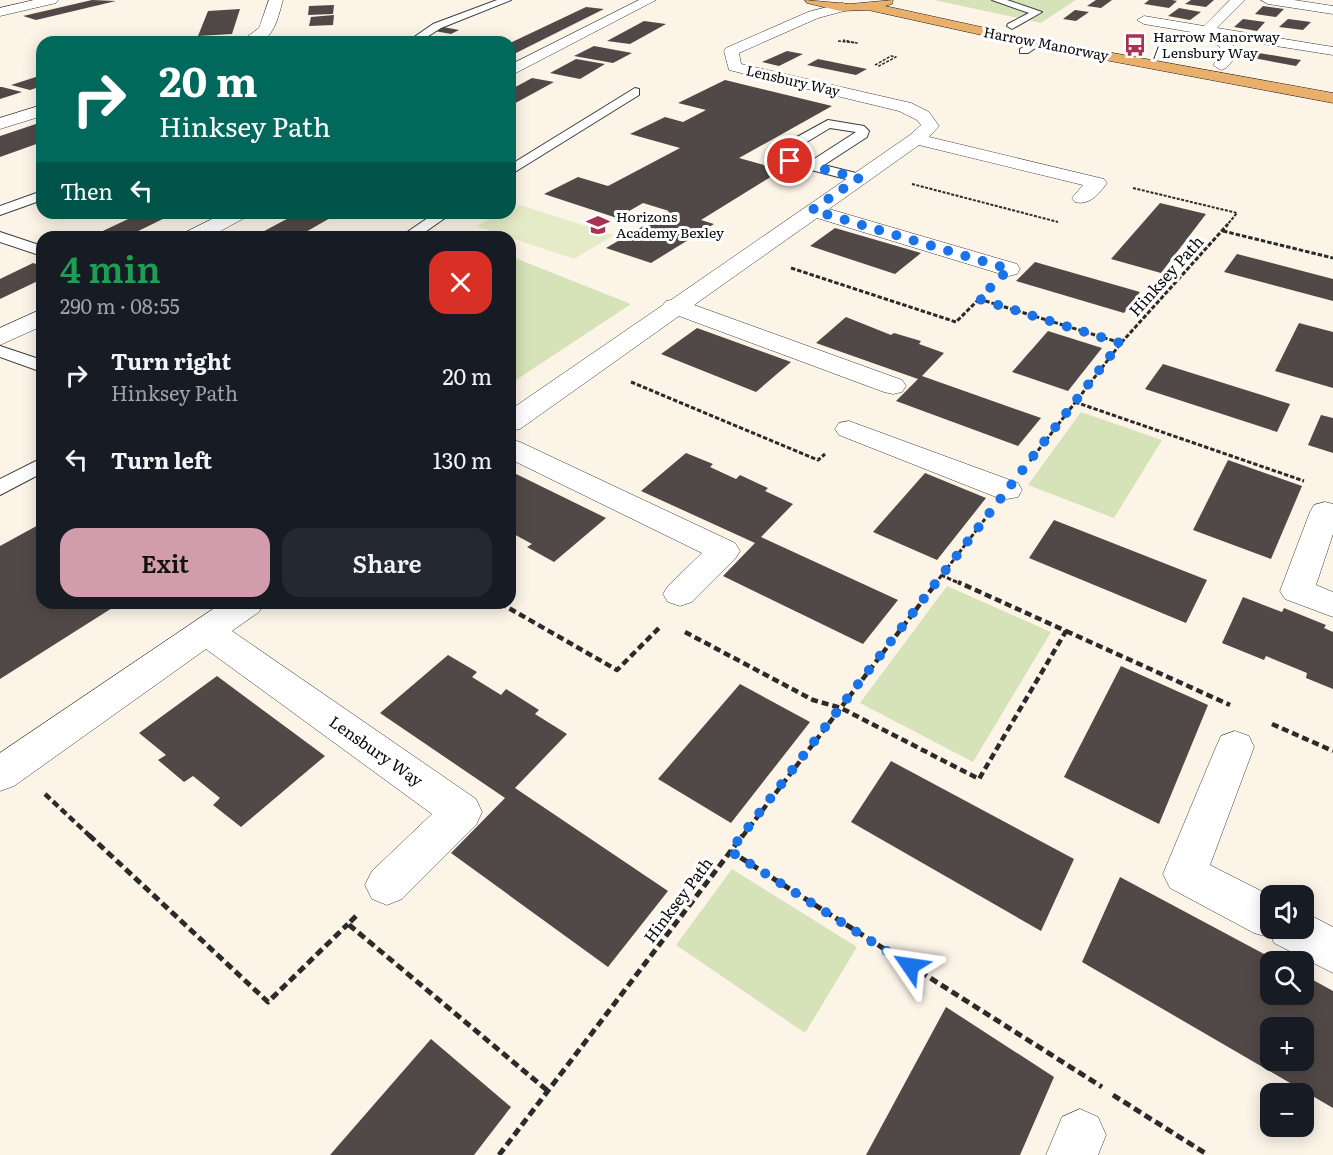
<!DOCTYPE html>
<meta charset="utf-8">
<style>
:root{--surface:#171b24;--page:#242831;--text:#f1f3f6;--muted:#9ea1a6;--accent:#d19cac}
body{margin:0;font-family:Literata,serif;background:var(--page);color:var(--text);height:100vh;display:flex;flex-direction:column;font-size:22px;white-space:nowrap}
*{box-sizing:border-box;margin:0}
p{font-size:20px;color:var(--muted)}
.icon{flex:none;width:33px;height:33px;fill:none;stroke:currentColor;stroke-width:2;stroke-linecap:round;stroke-linejoin:round}
.map{position:relative;flex:1;overflow:hidden}
.side{position:absolute;left:36px;top:231px;width:480px;height:378px;display:flex;flex-direction:column;background:var(--surface);border-radius:18px;box-shadow:0 3px 15px #0003}
.side>*{flex:none}
.hud{position:absolute;left:36px;top:36px;width:480px;height:183px;border-radius:18px;box-shadow:0 3px 15px #0003;background:#00695c;color:#fff;overflow:hidden}
.buttons{position:absolute;left:1260px;top:885px;display:grid;gap:12px}
.buttons a{display:grid;place-items:center;width:54px;height:54px;border-radius:12px;background:var(--surface);box-shadow:0 3px 15px #0003;font-size:30px}
.pin{position:absolute;display:grid;place-items:center;width:51px;height:51px;color:#fff;margin:-26px;border:3px solid #fff;border-radius:50%;box-shadow:0 2px 6px #0007}
.me{position:absolute;width:66px;margin:-33px;rotate:302deg;stroke-linejoin:round;filter:drop-shadow(0 0 4px #0008)}
.turn{display:flex;align-items:center;gap:21px;height:126px;padding:0 24px;font-size:27px}
.turn .icon{width:78px;height:78px;stroke-width:2.5}
.turn b{display:block;font-size:42px;line-height:51px}
.then{display:flex;align-items:center;height:57px;padding:0 24px;background:#0003;gap:12px;font-size:22px}
.round{display:grid;place-items:center;flex:none;width:63px;height:63px;border-radius:18px;background:var(--page)}
.overview{display:flex;align-items:center;justify-content:space-between;height:102px;padding:0 24px}
h1{font-size:36px;font-weight:600;line-height:45px;color:#1e9e55}
.button{display:flex;gap:12px;margin-top:auto;padding:12px 24px}
.button a{flex:1;height:69px;border-radius:18px;background:var(--accent);color:#111;font-size:24px;font-weight:600;line-height:69px;text-align:center}
.button a+a{background:var(--page);color:var(--text)}
ul{padding:0;list-style:none}
li{display:flex;align-items:center;gap:18px;height:84px;padding:0 24px}
li div{flex:1}
li b{display:block;font-size:22px}
li em{font-style:normal}
.map>svg:first-child{display:block}
</style>
<div class="map">
<svg width="1333" height="1155" viewBox="0 0 1333 1155">
<rect width="100%" height="100%" fill="#fdf4e8"/>
<g fill="#d6e2b7">
<polygon points="934,0 1076,0 1041,23"/>
<polygon points="510,256 631,304 510,384"/>
<polygon points="1081,412 1162,440 1114,518 1028,485"/>
<polygon points="947,586 1051,632 973,762 860,703"/>
<polygon points="732,869 857,947 805,1033 676,945"/>
</g>
<polygon fill="#e6ebc7" points="520,205 614,235 574,259 476,226 503,213 510,213 510,210"/>
<g fill="#514947" fill-rule="evenodd">
<polygon points="92,0 116,1 36,20 23,16"/>
<polygon points="1096,0 1112,0 1101,8 1087,6"/>
<polygon points="1149,0 1172,0 1177,1 1169,8 1144,4"/>
<polygon points="1191,0 1214,0 1206,7 1185,4"/>
<polygon points="334,5 333,14 308,15 309,6"/>
<polygon points="1263,6 1284,9 1276,17 1255,14"/>
<polygon points="586,7 604,9 510,56 510,43"/>
<polygon points="1179,8 1201,12 1190,20 1168,16"/>
<polygon points="240,9 232,34 198,36 208,11"/>
<polygon points="1075,10 1089,12 1076,21 1063,19"/>
<polygon points="334,15 333,25 309,26 311,17"/>
<polygon points="1243,19 1265,22 1257,31 1234,27"/>
<polygon points="1288,19 1311,22 1303,30 1279,27"/>
<polygon points="644,21 666,24 630,44 607,41"/>
<polygon points="443,27 459,30 451,34 435,31"/>
<polygon points="594,46 632,53 613,63 574,56"/>
<polygon points="787,51 803,54 779,66 762,62"/>
<polygon points="1253,52 1301,60 1296,66 1248,57"/>
<polygon points="576,59 605,64 580,79 550,73"/>
<polygon points="818,59 867,69 856,75 807,65"/>
<polygon points="42,75 42,86 30,90 11,85"/>
<polygon points="532,78 554,82 510,106 510,90"/>
<polygon points="725,80 832,106 739,158 782,170 701,220 714,224 651,263 606,248 669,211 643,203 617,218 544,194 578,177 608,186 680,148 630,134 665,117 683,122 706,110 678,103"/>
<polygon points="0,87 2,87 22,92 0,99"/>
<polygon points="42,122 42,142 0,157 0,136"/>
<polygon points="1160,203 1206,214 1161,273 1111,259"/>
<polygon points="141,213 175,213 126,237 90,237"/>
<polygon points="298,213 339,213 297,237 253,237"/>
<polygon points="835,228 921,253 895,274 810,246"/>
<polygon points="1237,254 1333,279 1333,301 1224,272"/>
<polygon points="1035,262 1140,292 1124,313 1016,281"/>
<polygon points="33,263 42,266 42,279 0,299 0,279"/>
<polygon points="846,317 891,335 894,333 921,341 919,344 944,353 922,376 1041,418 1018,446 896,401 918,379 816,343"/>
<polygon points="1299,323 1333,332 1333,388 1275,371"/>
<polygon points="697,328 791,362 756,392 661,354"/>
<polygon points="1048,331 1102,348 1068,391 1012,372"/>
<polygon points="1163,364 1290,404 1277,432 1145,389"/>
<polygon points="1321,415 1333,418 1333,453 1308,445"/>
<polygon points="686,453 713,464 710,467 736,479 740,475 768,488 765,491 793,504 761,537 898,600 863,644 723,576 755,543 641,491"/>
<polygon points="1228,460 1302,486 1271,559 1193,530"/>
<polygon points="510,471 606,518 554,562 527,547 532,544 510,532"/>
<polygon points="925,473 986,498 937,560 873,532"/>
<polygon points="1054,520 1207,580 1186,623 1029,558"/>
<polygon points="42,523 42,603 120,603 0,679 0,546"/>
<polygon points="1243,597 1282,612 1284,608 1326,625 1324,628 1333,632 1333,689 1306,678 1307,673 1266,656 1264,660 1222,643"/>
<polygon points="448,655 477,672 472,677 501,695 506,689 539,710 535,714 567,734 515,788 668,891 608,967 451,853 505,798 380,713"/>
<polygon points="1121,666 1208,705 1159,824 1064,777"/>
<polygon points="217,676 325,756 241,827 213,805 220,798 193,776 184,782 158,760 166,755 139,733"/>
<polygon points="740,684 810,722 731,823 658,779"/>
<polygon points="891,761 1074,859 1041,931 851,822"/>
<path d="M 1120,877 L 1279,962 L 1270,962 L 1270,994 L 1304,994 L 1304,975 L 1333,991 L 1333,1108 L 1082,962 ZM 1270,1028 L 1304,1028 L 1304,1060 L 1270,1060 Z"/>
<polygon points="946,1007 1054,1077 1020,1155 866,1155"/>
<polygon points="431,1039 511,1107 474,1155 330,1155"/>
</g>
<g fill="none" stroke-linecap="round" stroke-linejoin="round">
<g stroke="#3c3c3c" stroke-width="2">
<g id="lane">
<polygon points="497,0 511,0 441,28 419,42 407,42 433,24"/>
<polygon points="992,0 1007,0 1042,12 1012,29 1007,26 1008,24 1029,13"/>
<polygon points="1036,40 1040,41 1040,45 1028,53 1020,53 1020,49"/>
<polygon points="635,88 639,89 639,95 510,175 510,165"/>
<path d="M 828,120 L 864,126 L 869,131 L 867,137 L 824,165 L 864,175 L 866,178 L 864,181 L 854,181 L 772,160 L 770,157 L 775,149 ZM 830,128 L 856,132 L 811,161 L 785,155 Z"/>
<polygon points="42,191 42,200 0,215 0,206"/>
<polygon points="435,213 452,213 418,237 400,237"/>
<polygon points="0,232 42,246 42,256 0,242"/>
<polygon points="0,346 42,360 42,372 0,357"/>
<polygon points="42,458 42,473 0,495 0,479"/>
</g>
</g>
<g stroke="#3c3c3c" stroke-width="1">
<g id="street">
<polygon points="34,0 58,0 56,3 0,16 0,8"/>
<path d="M 269,0 L 283,0 C 279,13 275,37 259,42 C 254,44 245,42 240,42 L 259,28 Z"/>
<polygon points="639,0 656,0 510,76 510,65"/>
<polygon points="1230,0 1245,0 1217,28 1333,47 1333,55 1225,38 1234,46 1236,57 1226,68 1221,70 1213,65 1220,56 1220,47 1203,34 1144,24 1137,20 1144,16 1204,26"/>
<polygon points="1261,0 1294,0 1333,6 1333,14 1268,4"/>
<path d="M 843,3 L 850,7 L 848,10 L 818,18 L 739,53 L 741,64 L 911,103 L 929,112 L 939,126 L 929,137 L 1104,179 L 1107,183 C 1099,194 1089,206 1075,202 L 1072,198 L 1083,185 L 919,145 L 829,209 L 1017,264 L 1020,269 L 1017,274 L 1009,276 L 1001,274 L 817,218 L 694,305 L 902,380 L 906,386 L 902,392 L 893,394 L 884,392 L 679,316 L 520,429 L 510,431 L 510,410 L 663,305 L 666,301 L 671,300 L 910,135 L 921,125 L 917,120 L 899,111 L 729,70 L 724,51 L 726,48 L 808,12 Z"/>
<polygon points="42,105 42,116 0,129 0,118"/>
<polygon points="224,213 249,213 246,217 210,237 183,237 186,232"/>
<polygon points="42,309 42,326 0,345 0,328"/>
<polygon points="849,421 1018,483 1022,490 1018,497 1007,499 996,497 839,435 835,429 839,423"/>
<polygon points="510,439 520,442 735,543 740,551 735,559 692,602 680,606 668,602 663,594 668,586 702,553 510,459"/>
<polygon points="1325,502 1333,504 1333,534 1316,585 1333,592 1333,617 1285,599 1280,591 1310,512 1314,505"/>
<polygon points="222,603 264,603 259,612 232,631 476,799 482,812 476,825 402,899 387,905 372,899 365,885 372,871 432,814 206,649 14,786 0,791 0,753"/>
<polygon points="1235,731 1249,736 1254,747 1210,865 1271,896 1270,928 1304,928 1304,912 1333,927 1333,973 1274,943 1272,938 1254,933 1170,888 1163,874 1216,747 1221,736"/>
<polygon points="1080,1109 1098,1117 1106,1135 1098,1155 1046,1155 1062,1117"/>
</g>
</g>
<g stroke="#1a1a1a" stroke-width="1">
<polygon id="primary" points="805,0 850,4 893,0 892,4 885,6 1036,39 1333,93 1333,103 1036,47 868,10 840,11 807,3"/>
</g>
<g stroke="#2b2b2b" stroke-width="1.5" stroke-dasharray="3 1.5" stroke-linecap="butt">
<polyline points="838,41 857,43 843,40"/>
<polyline points="875,65 891,56 896,57 877,67"/>
</g>
<g stroke="#2b2b2b" stroke-width="2" stroke-dasharray="3 1.5" stroke-linecap="butt">
<polyline points="912,184 1058,222"/>
<polyline points="1133,188 1237,213 1227,225"/>
</g>
<g stroke="#2b2b2b" stroke-width="3" stroke-dasharray="4.5 2" stroke-linecap="butt">
<polyline points="1223,231 1333,258"/>
<polyline points="791,268 956,322 983,295"/>
<polyline points="979,299 1121,343"/>
<polyline points="631,382 818,460 825,454"/>
<polyline points="1075,402 1304,481"/>
<polyline points="1030,461 1121,343 1228,224"/>
<polyline points="941,575 961,584"/>
<polyline points="935,584 985,519"/>
</g>
<g stroke="#2b2b2b" stroke-width="4.5" stroke-dasharray="7 4" stroke-linecap="butt">
<polyline points="500,603 617,670 661,626"/>
<polyline points="1066,631 1230,705"/>
<polyline points="685,632 813,700 841,708 979,779 1066,631 958,582"/>
<polyline points="1272,724 1333,751"/>
<polyline points="45,794 91,837"/>
<polyline points="742,837 937,582"/>
</g>
<g stroke="#2b2b2b" stroke-width="5" stroke-dasharray="8 4.5" stroke-linecap="butt">
<polyline points="89,835 268,1002 348,924"/>
<polyline points="730,851 1102,1087"/>
<polyline points="356,916 348,924 548,1091"/>
<polyline points="1113,1095 1208,1155"/>
<polyline points="499,1155 743,835"/>
</g>
<use href="#lane" fill="#fff" fill-rule="evenodd"/>
<use href="#street" fill="#fff" fill-rule="evenodd"/>
<use href="#primary" fill="#e9b06b" fill-rule="evenodd"/>
</g>
<g fill="none" stroke-linecap="round" stroke-linejoin="round">
<polyline stroke="#1a73e8" stroke-width="10" stroke-dasharray="0 18" points="790,161 859,178 812,210 1009,269 979,299 1120,343 730,851 910,966"/>
</g>
<defs>
<g id="bus-bare" transform="scale(1.8)"><path d="M-5-6H5V4H4V6H2V4H-2V6H-4V4H-5ZM-3.5-4V0h7V-4ZM-3.5 1.2v1.5H-2V1.2ZM2 1.2v1.5H3.5V1.2Z" fill="#a93251" stroke="#fff" stroke-width="2.5" paint-order="stroke"/></g>
<g id="school-bare" transform="scale(1.8)"><path d="M0-5L7-2L0 1L-7-2ZM-4 1L0 2.5L4 1V4Q0 6-4 4Z" fill="#a93251" stroke="#fff" stroke-width="2.5" paint-order="stroke"/></g>
</defs>
<g fill-rule="evenodd">
<use href="#bus-bare" x="1135" y="45"/>
<use href="#school-bare" x="598" y="225"/>
</g>
<g text-anchor="middle" stroke-width="6" stroke-linejoin="round" paint-order="stroke">
<g font-size="14" fill="#090909" stroke="#fff" text-anchor="start">
<text x="1153" y="42">Harrow Manorway<tspan x="1153" dy="16">/ Lensbury Way</tspan></text>
<text x="616" y="222">Horizons<tspan x="616" dy="16">Academy Bexley</tspan></text>
</g>
<g font-size="14" fill="#090909" stroke="#fff">
<text transform="translate(1046 44) rotate(11)" y="5">Harrow Manorway</text>
<text transform="translate(793 81) rotate(13)" y="5">Lensbury Way</text>
</g>
<g font-size="16" fill="#090909" stroke="#fff">
<text transform="translate(1166 276) rotate(-48)" y="6">Hinksey Path</text>
<text transform="translate(376 751) rotate(35)" y="6">Lensbury Way</text>
<text transform="translate(678 900) rotate(-53)" y="6">Hinksey Path</text>
</g>
</g>
</svg>
<div class="buttons">
<a><svg class="icon" aria-label="sound" viewBox="0 0 24 24"><path d="M4 9h4l5-4v14l-5-4H4zM17 9q2 3 0 6"/></svg></a>
<a><svg class="icon" aria-label="search" viewBox="0 0 24 24"><circle cx="10" cy="10" r="6"/><path d="M15 15l6 6"/></svg></a>
<a>+</a>
<a>−</a>
</div>
<div class="pin" style="left:790px;top:161px;background:#d93025"><svg class="icon" aria-label="arrive" viewBox="0 0 24 24"><path d="M6 21V4h12l-3 4 3 4H6"/></svg></div>
<svg class="me" style="left:910px;top:966px" viewBox="-20 -20 40 40"><path d="M0-17L14 15 0 8-14 15z" fill="#1a73e8" stroke="#fff" stroke-width="4"/></svg>
<div class="hud">
<div class="turn"><svg class="icon" aria-label="right" viewBox="0 0 24 24"><path d="M7 20v-9h11M14 6l5 5-5 5"/></svg><div><b>20 m</b>Hinksey Path</div></div>
<div class="then">Then<svg class="icon" aria-label="left" viewBox="0 0 24 24"><path d="M17 20v-9H6M10 6l-5 5 5 5"/></svg></div>
</div>
<section class="side">
<div class="overview"><div><h1>4 min</h1><p>290 m · 08:55</p></div><a class="round" style="background:#d93025;color:#fff"><svg class="icon" aria-label="close" viewBox="0 0 24 24"><path d="M6 6l12 12M18 6L6 18"/></svg></a></div>
<ul>
<li><svg class="icon" aria-label="right" viewBox="0 0 24 24"><path d="M7 20v-9h11M14 6l5 5-5 5"/></svg><div><b>Turn right</b><p>Hinksey Path</p></div><em>20 m</em></li>
<li><svg class="icon" aria-label="left" viewBox="0 0 24 24"><path d="M17 20v-9H6M10 6l-5 5 5 5"/></svg><div><b>Turn left</b></div><em>130 m</em></li>
</ul>
<div class="button"><a>Exit</a><a>Share</a></div>
</section>
</div>
